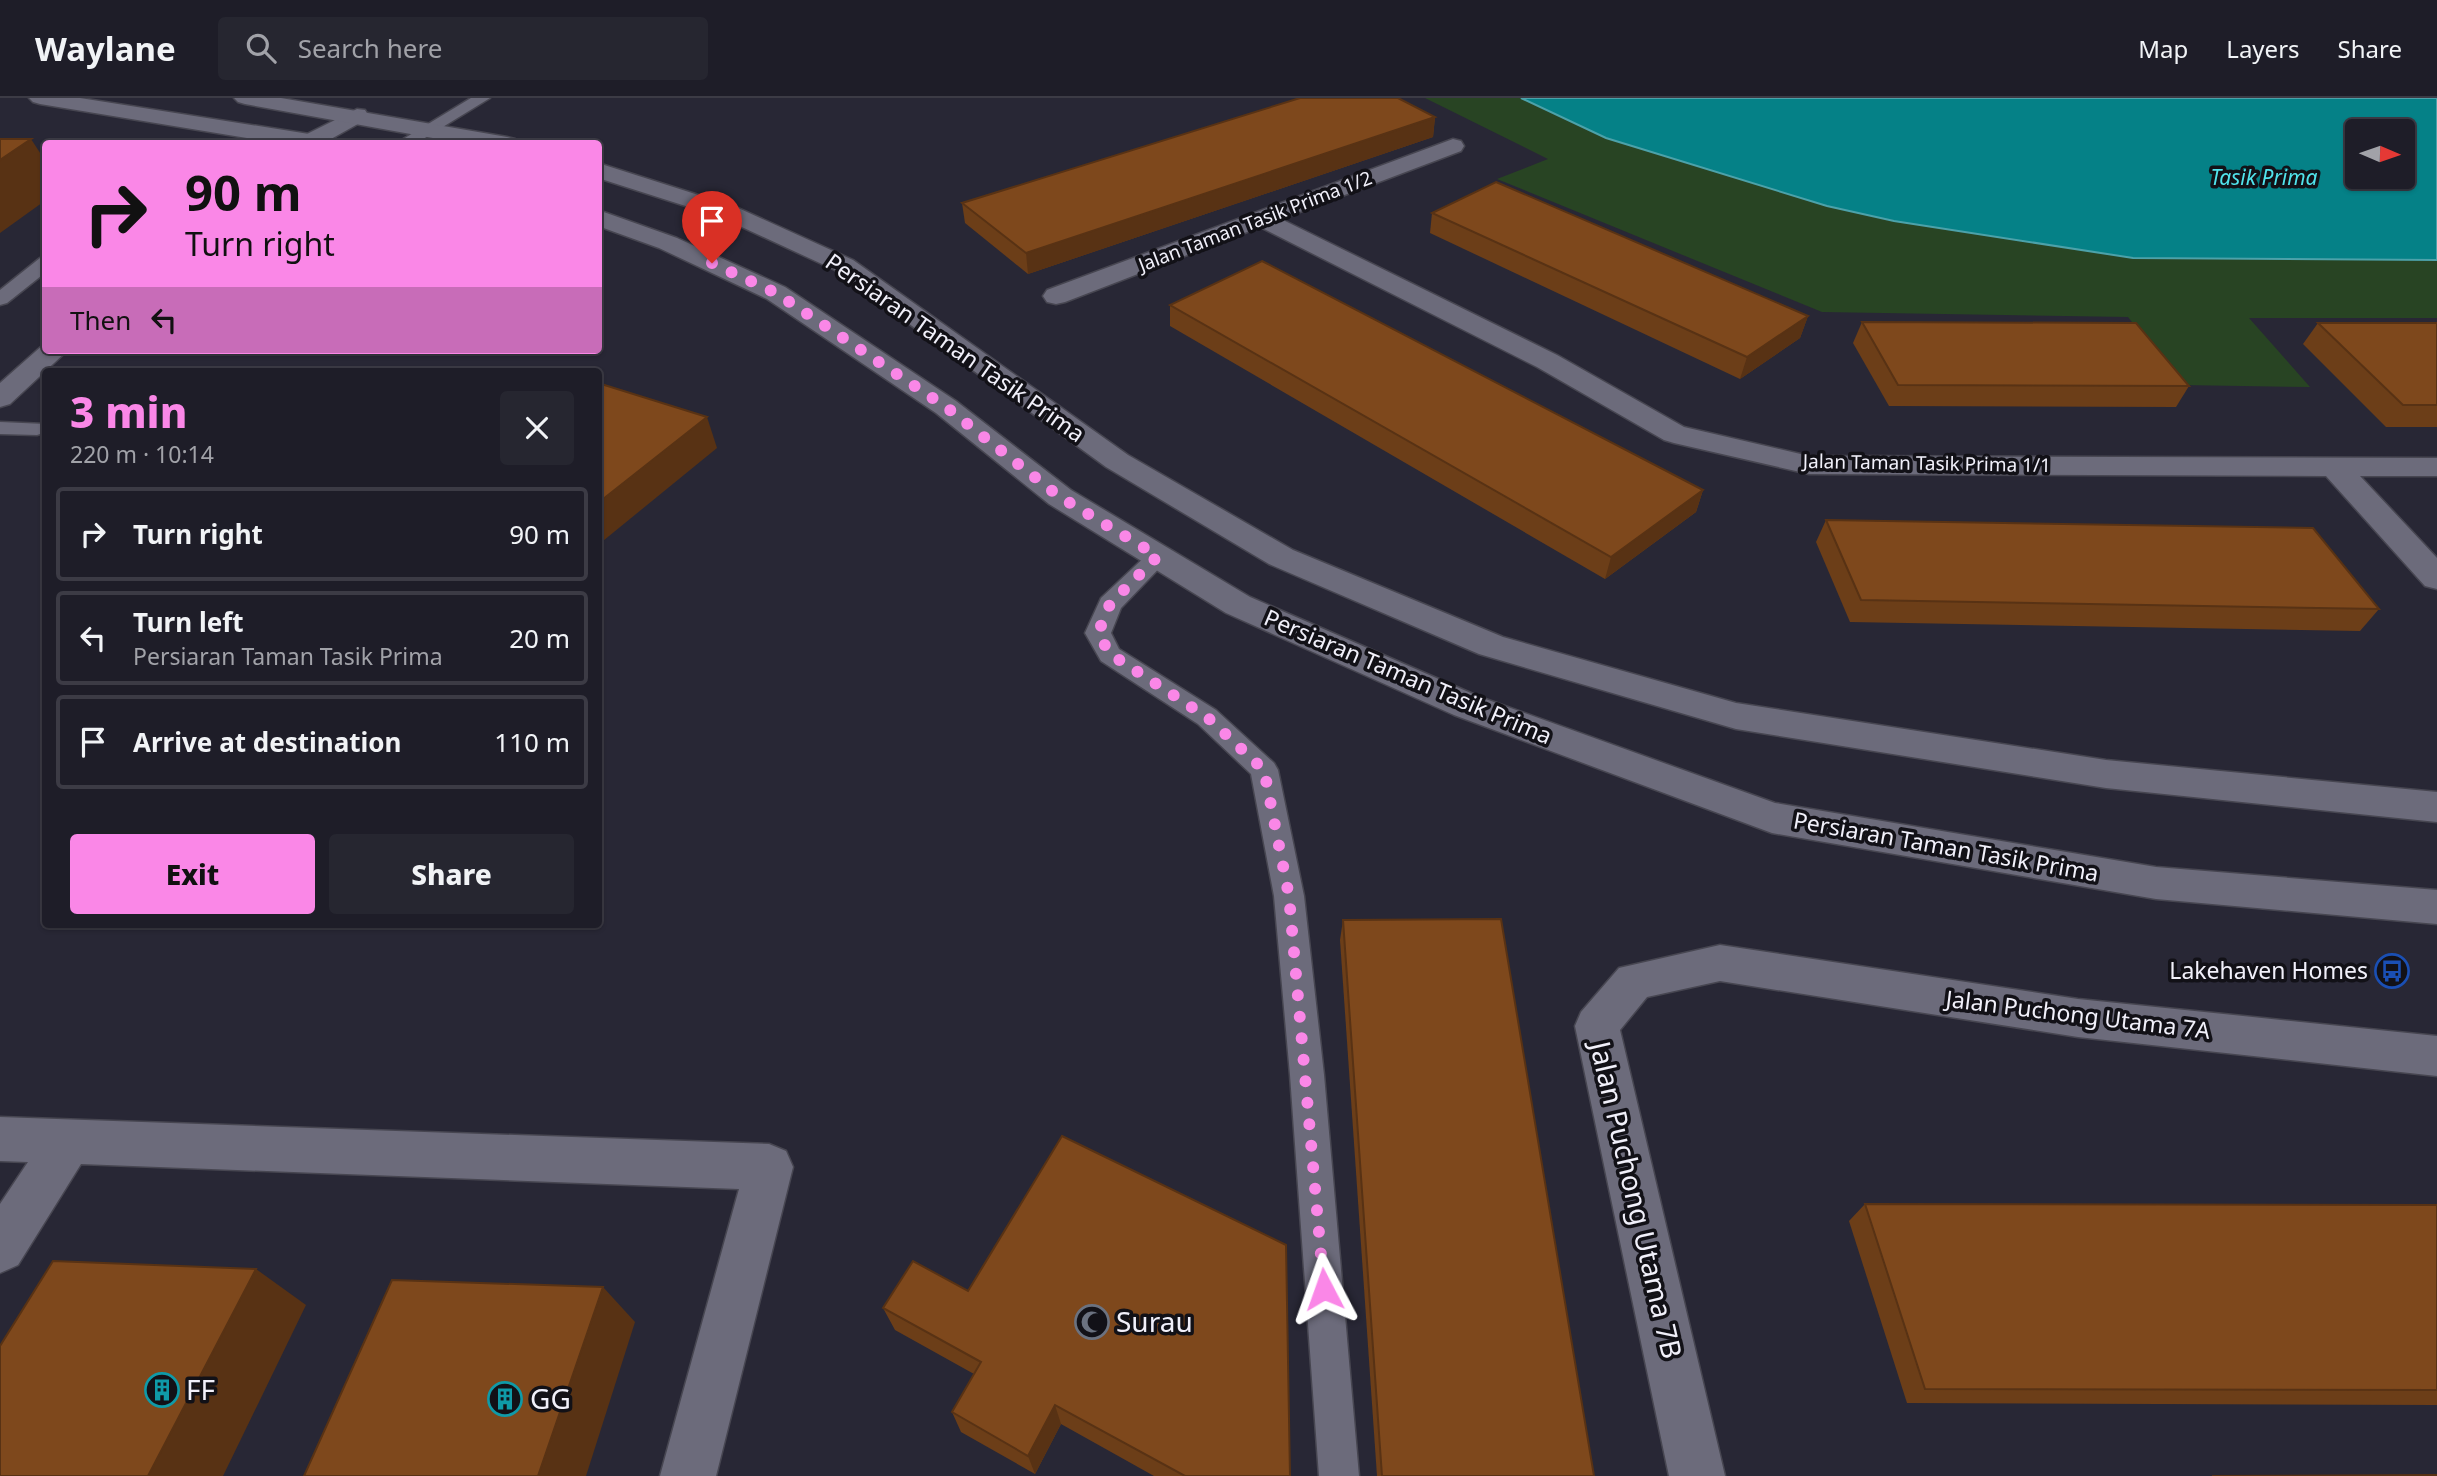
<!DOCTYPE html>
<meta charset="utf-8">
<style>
:root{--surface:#1e1d28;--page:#262630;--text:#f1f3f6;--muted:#a1a2a8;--line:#3c3b45;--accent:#fa87e7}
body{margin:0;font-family:"Noto Sans",sans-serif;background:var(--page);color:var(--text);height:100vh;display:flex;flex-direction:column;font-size:26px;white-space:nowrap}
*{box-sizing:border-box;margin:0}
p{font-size:23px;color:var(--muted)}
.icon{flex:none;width:38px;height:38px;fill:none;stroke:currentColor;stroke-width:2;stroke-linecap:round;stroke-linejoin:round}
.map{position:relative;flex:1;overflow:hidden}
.drawer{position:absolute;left:42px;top:270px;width:560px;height:560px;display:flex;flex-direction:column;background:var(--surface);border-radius:7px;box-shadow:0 2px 5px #0004,0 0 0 2px var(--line)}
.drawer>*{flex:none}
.guide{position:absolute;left:42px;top:42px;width:560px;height:214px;border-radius:7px;box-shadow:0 2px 5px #0004,0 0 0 2px var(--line);background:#fa87e7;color:#111;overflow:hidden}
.needle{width:46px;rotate:92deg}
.buttons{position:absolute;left:2345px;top:21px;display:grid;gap:14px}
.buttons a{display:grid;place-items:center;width:70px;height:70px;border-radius:7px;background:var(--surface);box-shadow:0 2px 5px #0004,0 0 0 2px var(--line);font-size:35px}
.pin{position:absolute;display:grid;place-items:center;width:60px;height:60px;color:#fff;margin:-72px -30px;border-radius:50% 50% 50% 0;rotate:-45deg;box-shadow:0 0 7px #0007}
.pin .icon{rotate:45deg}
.me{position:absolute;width:77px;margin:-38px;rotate:356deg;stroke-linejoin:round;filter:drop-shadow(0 0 5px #0008)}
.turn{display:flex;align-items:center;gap:24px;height:147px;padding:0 28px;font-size:32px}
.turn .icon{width:91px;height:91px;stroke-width:2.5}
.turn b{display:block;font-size:49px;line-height:60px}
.then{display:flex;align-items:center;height:66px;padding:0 28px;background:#0003;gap:14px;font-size:26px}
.round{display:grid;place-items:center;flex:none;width:74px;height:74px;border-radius:7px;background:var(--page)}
.summary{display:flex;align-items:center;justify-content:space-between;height:119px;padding:0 28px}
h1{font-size:42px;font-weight:800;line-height:52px;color:var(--accent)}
.button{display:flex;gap:14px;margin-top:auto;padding:14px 28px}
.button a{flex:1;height:80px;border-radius:7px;background:var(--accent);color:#111;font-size:28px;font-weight:800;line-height:80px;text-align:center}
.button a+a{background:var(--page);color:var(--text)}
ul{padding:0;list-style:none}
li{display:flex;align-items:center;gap:21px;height:94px;margin:0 14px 10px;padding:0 14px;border:4px solid var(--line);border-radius:7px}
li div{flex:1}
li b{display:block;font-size:26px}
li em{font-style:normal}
header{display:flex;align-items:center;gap:42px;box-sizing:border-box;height:98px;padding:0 35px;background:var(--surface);border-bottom:2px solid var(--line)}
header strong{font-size:33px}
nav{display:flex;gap:38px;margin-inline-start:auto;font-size:24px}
.search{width:490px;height:63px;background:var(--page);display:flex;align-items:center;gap:18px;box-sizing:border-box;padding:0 24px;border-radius:7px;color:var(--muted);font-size:26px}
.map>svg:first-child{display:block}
</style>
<header>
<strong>Waylane</strong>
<div class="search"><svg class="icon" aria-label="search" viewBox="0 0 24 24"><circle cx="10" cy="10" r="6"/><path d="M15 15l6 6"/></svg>Search here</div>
<nav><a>Map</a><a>Layers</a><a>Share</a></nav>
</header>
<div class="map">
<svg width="2437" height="1378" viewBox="0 0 2437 1378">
<rect width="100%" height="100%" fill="#282735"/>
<polygon fill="#284423" points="1425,0 1521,0 1606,40 1827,108 1894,123 2133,160 2437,162 2437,220 2249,220 2310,289 2181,287 2128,219 1822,214 1497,81 1548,61"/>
<path fill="#058187" stroke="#4ca2aa" stroke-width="2" fill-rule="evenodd" d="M 1521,0 L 2437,0 L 2437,162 L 2133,160 L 1894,123 L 1827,108 L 1606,40 ZM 2357,33 L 2403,33 L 2403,79 L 2357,79 Z"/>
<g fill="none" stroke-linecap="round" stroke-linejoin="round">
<g stroke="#474651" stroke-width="3">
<g id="service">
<polygon points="471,0 490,0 415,46 395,46"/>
<polygon points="46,159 46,174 7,205 0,207 0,192 40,160"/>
<polygon points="0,324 45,326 46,334 37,337 0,336"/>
<polygon points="1158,451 1166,454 1170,459 1121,510 1111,535 1119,551 1216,612 1274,665 1278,672 1304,798 1324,977 1359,1378 1319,1378 1290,977 1274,798 1251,676 1198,626 1101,563 1085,535 1101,500 1150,454"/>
</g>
</g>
<g stroke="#474651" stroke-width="3">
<g id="minor">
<polygon points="357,11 365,12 368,17 365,22 322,46 294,46 297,41"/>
<polygon points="1453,41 1461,43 1464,48 1461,53 1281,121 1557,257 1684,329 1809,358 2437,360 2437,378 2360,378 2437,460 2437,491 2425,488 2326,378 1809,376 1674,345 1664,342 1537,269 1260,129 1065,204 1056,206 1047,204 1043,198 1047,192"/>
<polygon points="44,246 46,252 68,252 10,306 0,309 0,285"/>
<polygon points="1720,847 2078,901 2437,938 2437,978 2078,939 1720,883 1647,899 1620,932 1725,1378 1669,1378 1575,928 1581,914 1619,870"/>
<polygon points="0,1019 769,1046 786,1053 793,1069 716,1378 660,1378 739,1091 81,1066 18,1167 0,1175 0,1106 28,1064 0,1063"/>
</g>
</g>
<g stroke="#474651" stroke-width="3">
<g id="secondary">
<polygon points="29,0 80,0 328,39 336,41 339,46 283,46 40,6 33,4"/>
<polygon points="234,0 281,0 507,39 515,41 518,46 466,46 245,6 238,4"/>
<polygon points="598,65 736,109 853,162 1128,357 1293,452 1503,539 1736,605 2106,662 2437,694 2437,724 2106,690 1736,631 1479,556 1269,466 1106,369 835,172 720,119 598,80"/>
<polygon points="598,112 677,140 785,189 956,303 1071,392 1250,499 1480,599 1775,705 2156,769 2437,792 2437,826 2156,801 1772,735 1454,617 1226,515 1049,406 936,315 767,201 659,150 598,128"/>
</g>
</g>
<use href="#service" fill="#6c6b7b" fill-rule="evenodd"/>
<use href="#minor" fill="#6c6b7b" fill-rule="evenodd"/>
<use href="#secondary" fill="#6c6b7b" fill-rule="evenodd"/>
</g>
<g fill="#6c3e18">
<polygon points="1435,19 1433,39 1028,176 965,125 962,105"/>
<polygon points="1432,115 1808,218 1800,240 1740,281 1430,135"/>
<polygon points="1170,207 1703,392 1696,414 1605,481 1170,228"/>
<polygon points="1862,224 2189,288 2176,309 1889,308 1853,245"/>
<polygon points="2318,225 2437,225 2437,329 2386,329 2303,246"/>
<polygon points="1826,422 2379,511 2360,533 1850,524 1816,444"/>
<polygon points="1343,822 1594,1378 1377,1378 1340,842"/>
<polygon points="1865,1106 2437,1107 2437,1307 1907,1305 1849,1123"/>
<polygon points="883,1210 1290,1378 1154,1378 1061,1326 1035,1376 961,1334 952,1314 974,1276 895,1232"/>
</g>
<g fill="#583214">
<polygon points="1435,19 1433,39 1028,176 1026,155"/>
<polygon points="31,41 46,64 46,102 0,135 0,62"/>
<polygon points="1808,218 1800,240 1740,281 1747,259"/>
<polygon points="707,319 717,350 598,447 598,405"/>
<polygon points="1703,392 1696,414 1605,481 1611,459"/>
<polygon points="256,1171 306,1207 223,1378 148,1378"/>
<polygon points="603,1189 635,1224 586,1378 538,1378"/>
<polygon points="1055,1307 1061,1326 1035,1376 1028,1358"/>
</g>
<g fill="#7e481c" stroke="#583214" stroke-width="2">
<polygon points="1300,0 1398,0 1435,19 1026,155 962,105"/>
<polygon points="0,41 31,41 0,62"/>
<polygon points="1496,84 1808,218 1747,259 1432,115"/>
<polygon points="1262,163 1703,392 1611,459 1170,207"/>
<polygon points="1862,224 2136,225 2189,288 1898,287"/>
<polygon points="2318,225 2437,225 2437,307 2403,307"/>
<polygon points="598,285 707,319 598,405"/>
<polygon points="1826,422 2313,430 2379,511 1861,502"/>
<polygon points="1501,821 1594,1378 1382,1378 1343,822"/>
<polygon points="1062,1038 1286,1147 1290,1378 1185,1378 1055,1307 1028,1358 952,1314 981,1264 883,1210 913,1163 968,1193"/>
<polygon points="1865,1106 2437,1107 2437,1292 1925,1291"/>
<polygon points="53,1163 256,1171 148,1378 0,1378 0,1248"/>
<polygon points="392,1182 603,1189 538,1378 304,1378"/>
<polygon points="2437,1377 2437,1378 2212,1378"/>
</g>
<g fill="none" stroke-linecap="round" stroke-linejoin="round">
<polyline stroke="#fa87e7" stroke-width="12" stroke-dasharray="0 21.6" points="712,165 776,195 946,309 1060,399 1158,458 1110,506 1098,535 1110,556 1207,619 1264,672 1289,798 1324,1191"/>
</g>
<defs>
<g id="bus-ring" transform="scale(1.75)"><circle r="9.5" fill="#121117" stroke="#1a4fb4" stroke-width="1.5"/><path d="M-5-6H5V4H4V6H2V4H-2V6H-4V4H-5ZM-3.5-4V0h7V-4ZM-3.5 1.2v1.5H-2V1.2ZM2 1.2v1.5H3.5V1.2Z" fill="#1a4fb4"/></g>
<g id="mosque-ring" transform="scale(1.75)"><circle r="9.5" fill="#121117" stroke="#6b7280" stroke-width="1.5"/><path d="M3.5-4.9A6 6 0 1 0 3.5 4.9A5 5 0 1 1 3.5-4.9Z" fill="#6b7280"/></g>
<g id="building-ring" transform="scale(1.75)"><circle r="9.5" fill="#121117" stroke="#0f9aa8" stroke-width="1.5"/><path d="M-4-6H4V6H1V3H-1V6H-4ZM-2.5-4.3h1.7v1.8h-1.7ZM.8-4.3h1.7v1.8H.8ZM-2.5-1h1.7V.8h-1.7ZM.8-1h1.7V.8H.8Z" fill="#0f9aa8"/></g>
</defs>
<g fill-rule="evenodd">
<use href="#bus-ring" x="2392" y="873"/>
<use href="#mosque-ring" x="1092" y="1224"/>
<use href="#building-ring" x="162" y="1292"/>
<use href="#building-ring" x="505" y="1301"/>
</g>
<g text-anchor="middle" stroke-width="7" stroke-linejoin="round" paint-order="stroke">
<g font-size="19" fill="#f1f0fa" stroke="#121117">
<text transform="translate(1255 123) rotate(-21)" y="7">Jalan Taman Tasik Prima 1/2</text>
<text transform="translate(1927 365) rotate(1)" y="7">Jalan Taman Tasik Prima 1/1</text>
</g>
<g font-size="21" font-style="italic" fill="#51e3ec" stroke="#121117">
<text x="2264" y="87">Tasik Prima</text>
</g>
<g font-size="23" fill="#f1f0fa" stroke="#121117">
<text transform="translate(955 250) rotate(35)" y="8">Persiaran Taman Tasik Prima</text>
<text transform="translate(1408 579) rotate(23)" y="8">Persiaran Taman Tasik Prima</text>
<text transform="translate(1946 749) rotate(10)" y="8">Persiaran Taman Tasik Prima</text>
<text transform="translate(2078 917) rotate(7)" y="8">Jalan Puchong Utama 7A</text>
</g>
<g font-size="23" fill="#f1f0fa" stroke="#121117" text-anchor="end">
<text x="2368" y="881">Lakehaven Homes</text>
</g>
<g font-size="28" fill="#f1f0fa" stroke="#121117">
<text transform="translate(1636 1102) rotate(77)" y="10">Jalan Puchong Utama 7B</text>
</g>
<g font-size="28" fill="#f1f0fa" stroke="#121117" text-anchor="start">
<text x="1116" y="1234">Surau</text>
<text x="186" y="1302">FF</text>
<text x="530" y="1311">GG</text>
</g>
</g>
</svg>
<div class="buttons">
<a><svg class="needle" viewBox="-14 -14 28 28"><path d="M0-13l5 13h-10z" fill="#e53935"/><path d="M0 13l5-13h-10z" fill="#a1a2a8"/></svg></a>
</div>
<div class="pin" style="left:712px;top:165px;background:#d93025"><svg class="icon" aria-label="arrive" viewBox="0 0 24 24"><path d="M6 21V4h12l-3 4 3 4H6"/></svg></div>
<svg class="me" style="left:1324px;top:1191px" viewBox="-20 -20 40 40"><path d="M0-17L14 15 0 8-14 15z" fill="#fa87e7" stroke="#fff" stroke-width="4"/></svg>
<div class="guide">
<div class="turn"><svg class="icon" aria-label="right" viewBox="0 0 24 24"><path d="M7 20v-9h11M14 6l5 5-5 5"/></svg><div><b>90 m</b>Turn right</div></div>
<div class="then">Then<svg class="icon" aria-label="left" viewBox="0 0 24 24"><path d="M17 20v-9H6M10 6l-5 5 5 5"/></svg></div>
</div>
<section class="drawer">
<div class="summary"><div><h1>3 min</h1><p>220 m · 10:14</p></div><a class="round"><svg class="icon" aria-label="close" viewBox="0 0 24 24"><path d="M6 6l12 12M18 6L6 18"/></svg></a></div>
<ul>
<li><svg class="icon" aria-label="right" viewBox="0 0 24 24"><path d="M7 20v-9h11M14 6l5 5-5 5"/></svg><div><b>Turn right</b></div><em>90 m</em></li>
<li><svg class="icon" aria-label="left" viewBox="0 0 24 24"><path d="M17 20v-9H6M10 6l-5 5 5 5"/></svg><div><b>Turn left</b><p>Persiaran Taman Tasik Prima</p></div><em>20 m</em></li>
<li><svg class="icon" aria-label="arrive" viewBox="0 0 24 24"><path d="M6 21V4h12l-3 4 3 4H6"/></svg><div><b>Arrive at destination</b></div><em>110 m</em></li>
</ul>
<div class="button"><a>Exit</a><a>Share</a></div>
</section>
</div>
